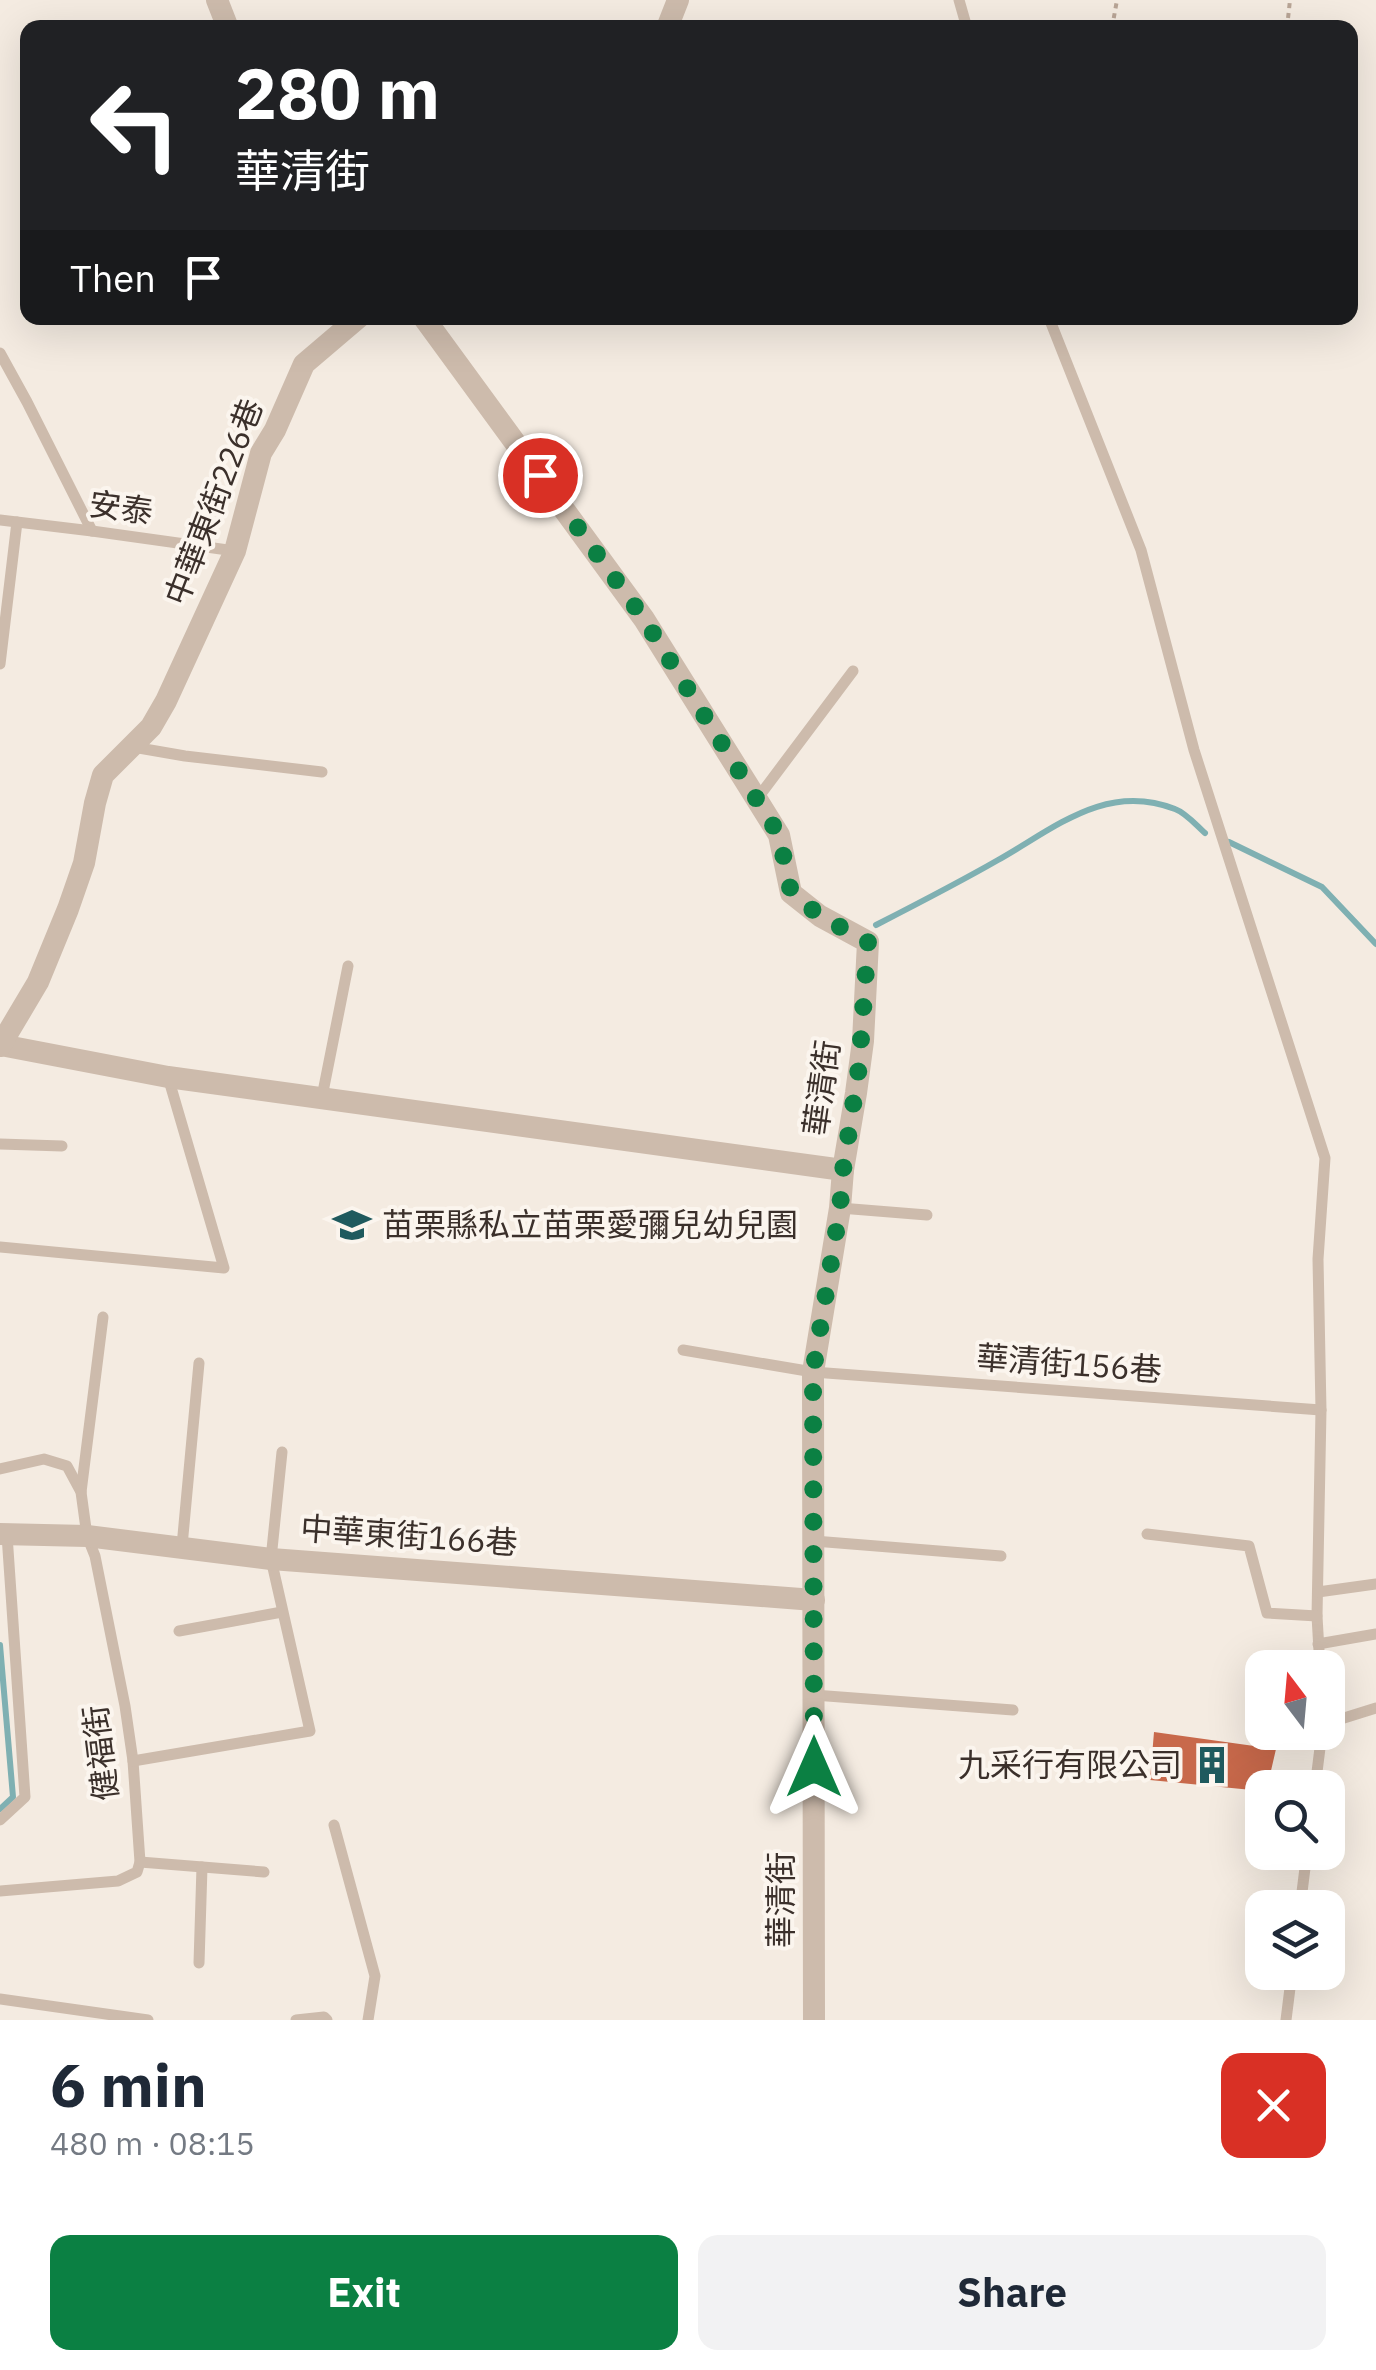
<!DOCTYPE html>
<meta charset="utf-8">
<style>
:root{--surface:#fff;--page:#f2f2f3;--text:#1f2937;--muted:#747a83;--accent:#0b8043}
body{margin:0;font-family:"IBM Plex Sans","Noto Sans TC",sans-serif;background:var(--page);color:var(--text);height:100vh;display:flex;flex-direction:column;font-size:38px;white-space:nowrap}
*{box-sizing:border-box;margin:0}
p{font-size:32px;color:var(--muted)}
.icon{flex:none;width:55px;height:55px;fill:none;stroke:currentColor;stroke-width:2;stroke-linecap:round;stroke-linejoin:round}
.map{position:relative;height:2020px;overflow:hidden}
.details{display:flex;flex-direction:column;background:var(--surface);flex:1}
.details>*{flex:none}
.guide{position:absolute;left:20px;top:20px;width:1338px;height:305px;border-radius:20px;box-shadow:0 10px 40px #0002;background:#202124;color:#fff;overflow:hidden}
.needle{width:65px;rotate:344deg}
.fabs{position:absolute;left:1245px;top:1650px;display:grid;gap:20px}
.fabs a{display:grid;place-items:center;width:100px;height:100px;border-radius:20px;background:var(--surface);box-shadow:0 10px 40px #0002;font-size:50px}
.pin{position:absolute;display:grid;place-items:center;width:85px;height:85px;color:#fff;margin:-42px;border:5px solid #fff;border-radius:50%;box-shadow:0 2px 10px #0007}
.me{position:absolute;width:110px;margin:-55px;rotate:0deg;stroke-linejoin:round;filter:drop-shadow(0 0 8px #0008)}
.turn{display:flex;align-items:center;gap:35px;height:210px;padding:0 50px;font-size:45px}
.turn .icon{width:130px;height:130px;stroke-width:2.5}
.turn b{display:block;font-size:70px;line-height:85px}
.then{display:flex;align-items:center;height:95px;padding:0 50px;background:#0003;gap:20px;font-size:38px}
.round{display:grid;place-items:center;flex:none;width:105px;height:105px;border-radius:20px;background:var(--page)}
.summary{display:flex;align-items:center;justify-content:space-between;height:170px;padding:0 50px}
h1{font-size:60px;font-weight:700;line-height:75px}
.action{display:flex;gap:20px;margin-top:auto;padding:20px 50px}
.action a{flex:1;height:115px;border-radius:20px;background:var(--accent);color:#fff;font-size:40px;font-weight:700;line-height:115px;text-align:center}
.action a+a{background:var(--page);color:var(--text)}
.map>svg:first-child{display:block}
</style>
<div class="map">
<svg width="1376" height="2020" viewBox="0 0 1376 2020">
<rect width="100%" height="100%" fill="#f4ebe1"/>
<g fill="none" stroke-linecap="round" stroke-linejoin="round">
<g stroke="#7fb0b2" stroke-width="6">
<polyline points="1229,842 1322,887 1376,944"/>
<path d="M 876,925 C 917,904 958,883 998,860 C 1055,828 1106,782 1175,809 C 1186,813 1196,825 1205,833"/>
<polyline points="0,1645 13,1797 0,1809"/>
</g>
</g>
<polygon fill="#c8694b" points="1154,1732 1276,1749 1267,1788 1262,1788 1262,1791 1150,1780"/>
<g fill="none" stroke-linecap="round" stroke-linejoin="round">
<g stroke="#b9a596" stroke-width="4" stroke-dasharray="5 5" stroke-linecap="butt">
<polyline points="1112,28 1117,0"/>
<polyline points="1287,28 1290,0"/>
</g>
<g stroke="#cdbbac" stroke-width="11">
<polyline points="959,0 967,28"/>
<polyline points="1049,318 1141,550 1194,750 1325,1158 1318,1259 1321,1410 1317,1616 1320,1668"/>
<polyline points="0,353 27,402 92,531"/>
<polyline points="0,520 92,531 235,551"/>
<polyline points="0,664 17,522"/>
<polyline points="133,747 185,756 322,772"/>
<polyline points="757,799 853,671"/>
<polyline points="322,1097 348,966"/>
<polyline points="0,1144 62,1146"/>
<polyline points="840,1208 927,1215"/>
<polyline points="0,1247 224,1268 168,1077"/>
<polyline points="683,1350 813,1372 1321,1410"/>
<polyline points="0,1469 44,1459 67,1466 81,1492 87,1536 95,1556 125,1706 133,1761 140,1862 137,1872 118,1881 0,1891"/>
<polyline points="81,1492 103,1317"/>
<polyline points="1147,1534 1249,1546 1267,1613 1317,1616"/>
<polyline points="814,1541 1001,1556"/>
<polyline points="182,1546 199,1363"/>
<polyline points="1318,1592 1376,1584"/>
<polyline points="179,1631 282,1612"/>
<polyline points="1318,1644 1376,1634"/>
<polyline points="814,1695 1013,1710"/>
<polyline points="1328,1723 1376,1708"/>
<polyline points="133,1761 310,1731 271,1559 282,1452"/>
<polyline points="1315,1788 1322,1732"/>
<polyline points="0,1820 25,1797 7,1535"/>
<polyline points="334,1825 375,1976 368,2020"/>
<polyline points="140,1862 264,1872"/>
<polyline points="1300,1908 1307,1852"/>
<polyline points="199,1963 202,1867"/>
<polyline points="0,1999 148,2020"/>
<polyline points="296,2020 324,2017 327,2020"/>
<polyline points="1286,2020 1292,1972"/>
</g>
<g stroke="#cdbbac" stroke-width="22">
<polyline points="217,0 228,28"/>
<polyline points="667,28 678,0"/>
<polyline points="424,318 644,619 779,835 791,893 820,916 868,942 863,1041 856,1093 843,1170 840,1208 813,1372 814,2020"/>
<polyline points="1,1045 168,1077 843,1170"/>
<polyline points="0,1046 38,982 68,909 84,863 95,803 103,775 151,727 166,701 235,551 261,453 275,430 304,364 358,318"/>
<polyline points="0,1534 87,1536 271,1559 814,1600"/>
</g>
</g>
<g fill="none" stroke-linecap="round" stroke-linejoin="round">
<polyline stroke="#0b8043" stroke-width="18" stroke-dasharray="0 32.4" points="540,475 644,619 779,835 791,892 820,916 868,942 859,1067 843,1170 840,1208 813,1372 814,1767"/>
</g>
<defs>
<g id="school-bare" transform="scale(3)"><path d="M0-5L7-2L0 1L-7-2ZM-4 1L0 2.5L4 1V4Q0 6-4 4Z" fill="#1f5a5e" stroke="#fbf5ee" stroke-width="2.5" paint-order="stroke"/></g>
<g id="building-bare" transform="scale(3)"><path d="M-4-6H4V6H1V3H-1V6H-4ZM-2.5-4.3h1.7v1.8h-1.7ZM.8-4.3h1.7v1.8H.8ZM-2.5-1h1.7V.8h-1.7ZM.8-1h1.7V.8H.8Z" fill="#1f5a5e" stroke="#fbf5ee" stroke-width="2.5" paint-order="stroke"/></g>
</defs>
<g fill-rule="evenodd">
<use href="#school-bare" x="352" y="1225"/>
<use href="#building-bare" x="1212" y="1765"/>
</g>
<g text-anchor="middle" stroke-width="8" stroke-linejoin="round" paint-order="stroke">
<g font-size="32" fill="#3b302b" stroke="#fbf5ee">
<text transform="translate(214 502) rotate(-69)" y="11">中華東街226巷</text>
<text transform="translate(121 508) rotate(8)" y="11">安泰</text>
<text transform="translate(822 1088) rotate(-82)" y="11">華清街</text>
<text transform="translate(1069 1364) rotate(4)" y="11">華清街156巷</text>
<text transform="translate(409 1536) rotate(4)" y="11">中華東街166巷</text>
<text transform="translate(101 1753) rotate(-97)" y="11">健福街</text>
<text transform="translate(781 1900) rotate(-90)" y="11">華清街</text>
</g>
<g font-size="32" fill="#3b302b" stroke="#fbf5ee" text-anchor="start">
<text x="382" y="1236">苗栗縣私立苗栗愛彌兒幼兒園</text>
<text x="1182" y="1776" text-anchor="end">九采行有限公司</text>
</g>
</g>
</svg>
<div class="fabs">
<a><svg class="needle" viewBox="-14 -14 28 28"><path d="M0-13l5 13h-10z" fill="#e53935"/><path d="M0 13l5-13h-10z" fill="#747a83"/></svg></a>
<a><svg class="icon" aria-label="search" viewBox="0 0 24 24"><circle cx="10" cy="10" r="6"/><path d="M15 15l6 6"/></svg></a>
<a><svg class="icon" aria-label="layers" viewBox="0 0 24 24"><path d="M12 4l9 5-9 5-9-5zM3 14l9 5 9-5"/></svg></a>
</div>
<div class="pin" style="left:540px;top:475px;background:#d93025"><svg class="icon" aria-label="arrive" viewBox="0 0 24 24"><path d="M6 21V4h12l-3 4 3 4H6"/></svg></div>
<svg class="me" style="left:814px;top:1767px" viewBox="-20 -20 40 40"><path d="M0-17L14 15 0 8-14 15z" fill="#0b8043" stroke="#fff" stroke-width="4"/></svg>
<div class="guide">
<div class="turn"><svg class="icon" aria-label="left" viewBox="0 0 24 24"><path d="M17 20v-9H6M10 6l-5 5 5 5"/></svg><div><b>280 m</b>華清街</div></div>
<div class="then">Then<svg class="icon" aria-label="arrive" viewBox="0 0 24 24"><path d="M6 21V4h12l-3 4 3 4H6"/></svg></div>
</div>
</div>
<section class="details">
<div class="summary"><div><h1>6 min</h1><p>480 m · 08:15</p></div><a class="round" style="background:#d93025;color:#fff"><svg class="icon" aria-label="close" viewBox="0 0 24 24"><path d="M6 6l12 12M18 6L6 18"/></svg></a></div>
<div class="action"><a>Exit</a><a>Share</a></div>
</section>
